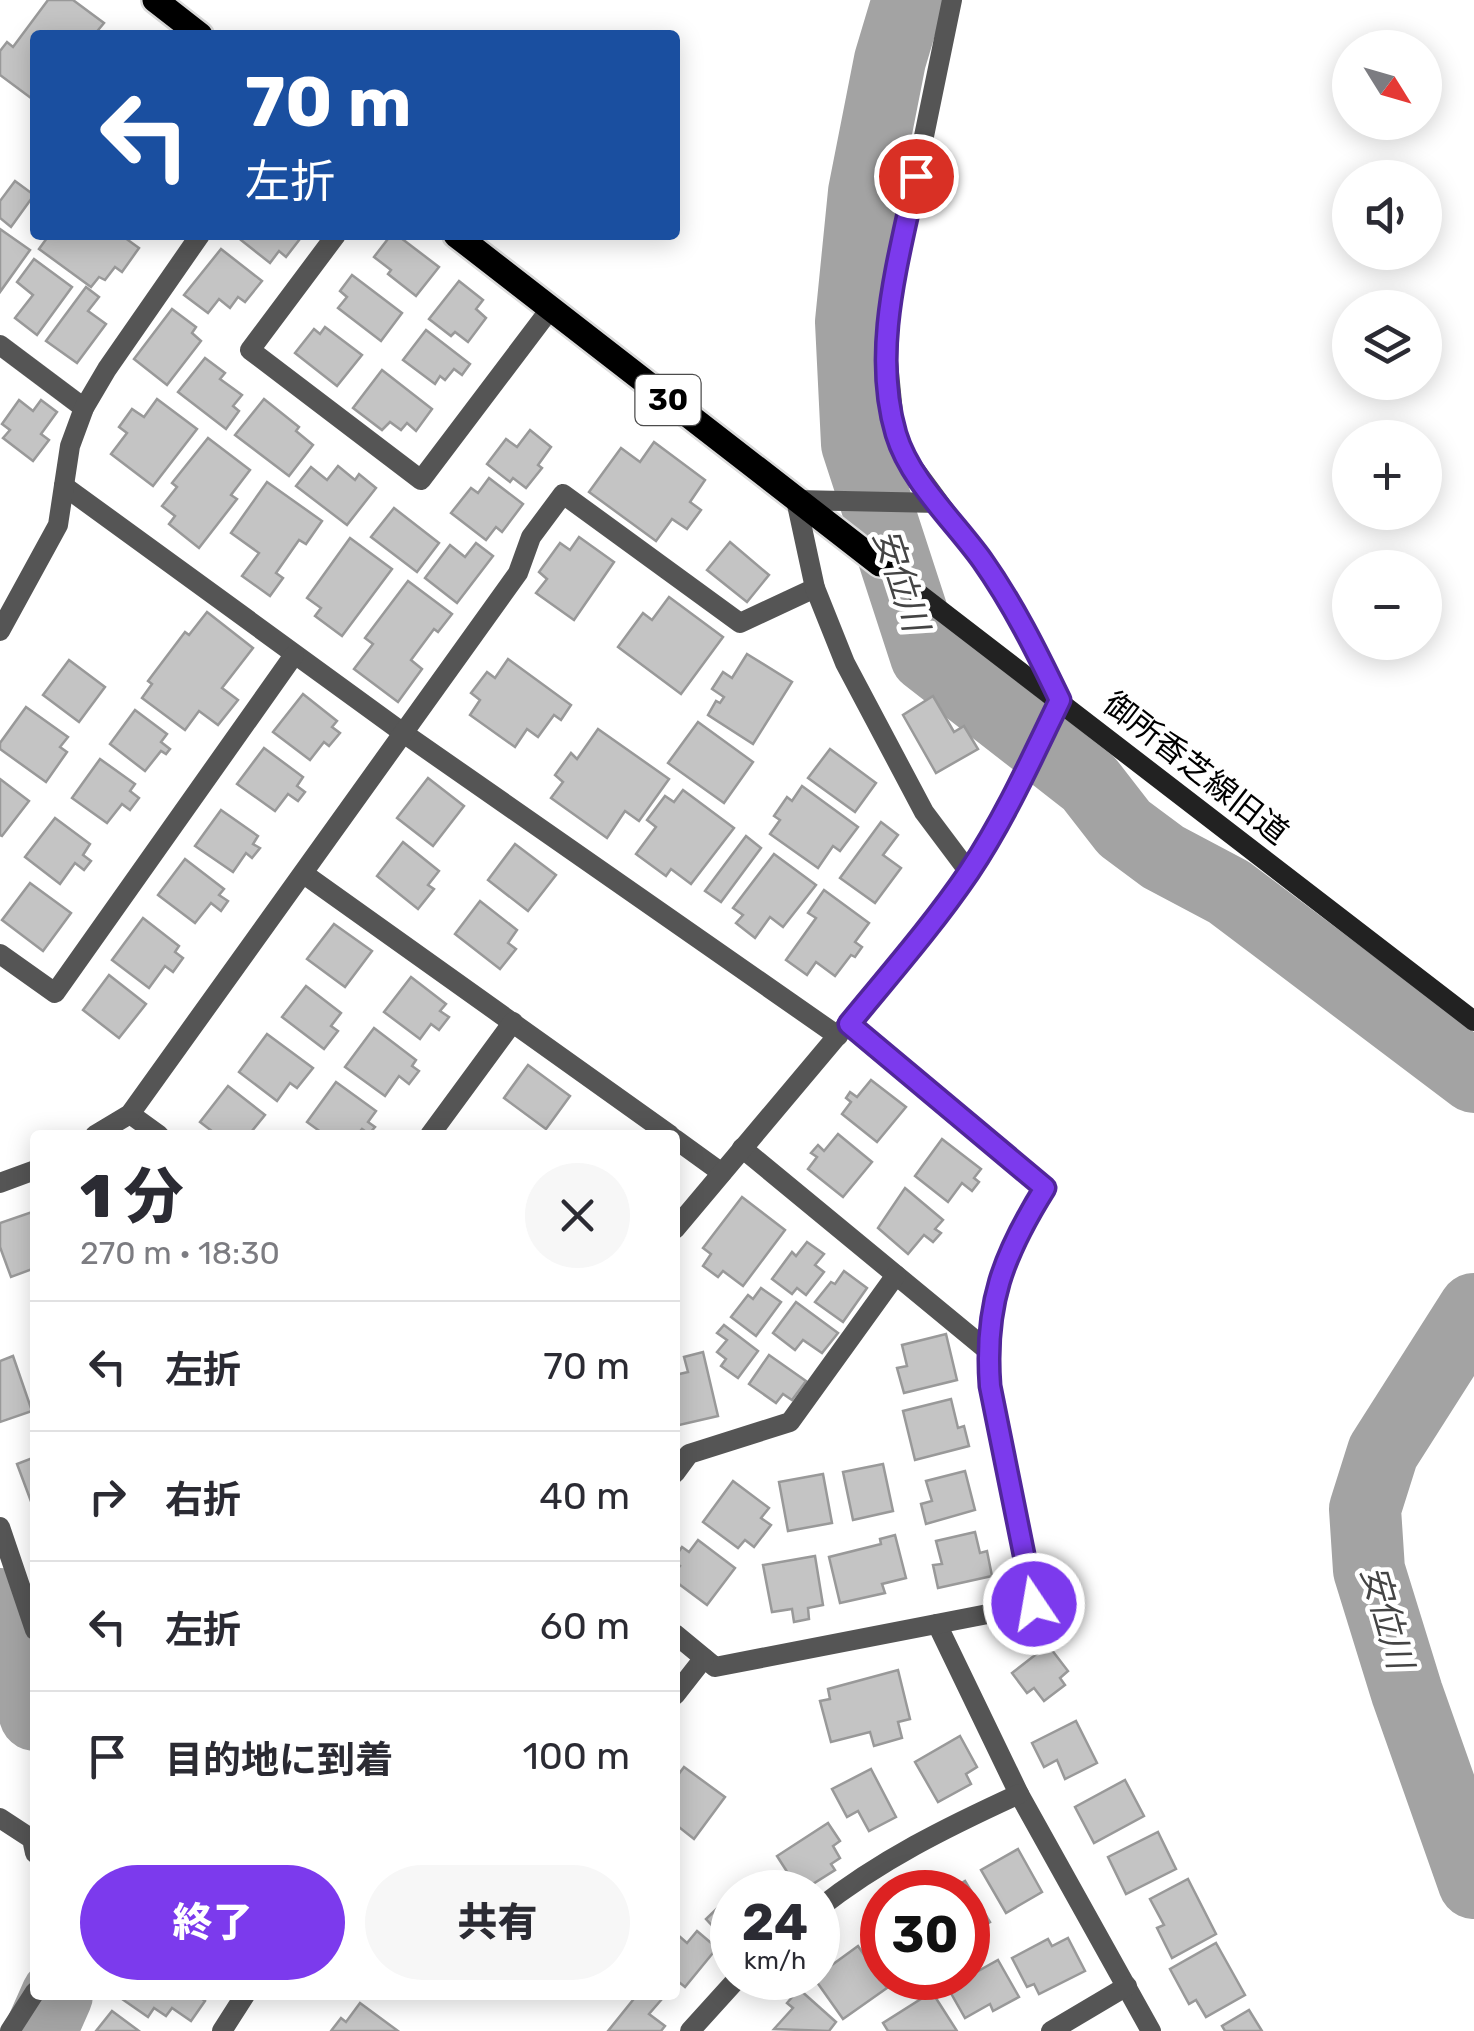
<!DOCTYPE html>
<html lang="ja">
<meta charset="utf-8">
<style>
:root{--surface:#fff;--page:#f7f7f7;--text:#2b2b33;--muted:#7c7c81;--line:#e1e1e2;--accent:#7c3aed}
body{margin:0;font-family:Rubik,"Noto Sans JP",sans-serif;background:var(--page);color:var(--text);height:100vh;display:flex;flex-direction:column;font-size:38px;white-space:nowrap}
*{box-sizing:border-box;margin:0}
p{font-size:32px;color:var(--muted)}
.icon{flex:none;width:55px;height:55px;fill:none;stroke:currentColor;stroke-width:2;stroke-linecap:round;stroke-linejoin:round}
.map{position:relative;flex:1;overflow:hidden}
.sheet{position:absolute;left:30px;top:1130px;width:650px;height:870px;display:flex;flex-direction:column;background:var(--surface);border-radius:10px;box-shadow:0 5px 25px #0003}
.sheet>*{flex:none}
.banner{position:absolute;left:30px;top:30px;width:650px;height:210px;border-radius:10px;box-shadow:0 5px 25px #0003;background:#1a4fa0;color:#fff;overflow:hidden}
.needle{width:65px;rotate:127deg}
.fabs{position:absolute;left:1332px;top:30px;display:grid;gap:20px}
.fabs a{display:grid;place-items:center;width:110px;height:110px;border-radius:50%;background:var(--surface);box-shadow:0 5px 25px #0003;font-size:50px}
.speed{position:absolute;left:710px;top:1870px;display:flex;gap:20px;font-size:50px;font-weight:700;text-align:center}
.speed>*{display:grid;place-content:center;width:130px;height:130px;border-radius:50%;background:var(--surface);box-shadow:0 5px 25px #0003;line-height:1}
.speed small{font-size:25px;font-weight:400}
.speed .limit{border:15px solid #d22;background:#fff;color:#111}
.pin{position:absolute;display:grid;place-items:center;width:85px;height:85px;color:#fff;margin:-42px;border:5px solid #fff;border-radius:50%;box-shadow:0 2px 10px #0007}
.me{position:absolute;width:110px;margin:-55px;rotate:348deg;stroke-linejoin:round;filter:drop-shadow(0 0 8px #0008)}
.turn{display:flex;align-items:center;gap:35px;height:210px;padding:0 50px;font-size:45px}
.turn .icon{width:130px;height:130px;stroke-width:2.5}
.turn b{display:block;font-size:70px;line-height:85px}
.round{display:grid;place-items:center;flex:none;width:105px;height:105px;border-radius:52px;background:var(--page)}
.headline{display:flex;align-items:center;justify-content:space-between;height:170px;padding:0 50px}
h1{font-size:60px;font-weight:800;line-height:75px}
.action{display:flex;gap:20px;margin-top:auto;padding:20px 50px}
.action a{flex:1;height:115px;border-radius:60px;background:var(--accent);color:#fff;font-size:40px;font-weight:800;line-height:115px;text-align:center}
.action a+a{background:var(--page);color:var(--text)}
ul{padding:0;list-style:none}
li{display:flex;align-items:center;gap:30px;height:130px;padding:0 50px;border-top:2px solid var(--line)}
li div{flex:1}
li b{display:block;font-size:38px}
li em{font-style:normal}
.map>svg:first-child{display:block}
</style>
<div class="map">
<svg width="1474" height="2031" viewBox="0 0 1474 2031">
<rect width="100%" height="100%" fill="#fff"/>
<g fill="none" stroke-linecap="round" stroke-linejoin="round">
<g stroke="#a3a3a3" stroke-width="72">
<polyline points="908,0 890,60 864,192 851,322 857,444 926,656 1089,783 1124,828 1163,857 1229,892 1474,1077"/>
<polyline points="1474,1309 1383,1452 1365,1509 1369,1570 1407,1693 1474,1883"/>
<polyline points="0,1604 7,1616 35,1715"/>
<polyline points="41,2031 57,1995"/>
</g>
</g>
<g fill="#c4c4c4" stroke="#999" stroke-width="2.5">
<polygon points="48,0 73,0 104,23 94,35 35,35 35,101 0,75 0,51 7,42 13,47"/>
<polygon points="15,181 34,195 11,227 0,218 0,201"/>
<polygon points="0,229 30,250 0,292"/>
<polygon points="43,235 121,235 139,248 122,272 115,267 105,280 99,277 91,287 39,249 47,238"/>
<polygon points="245,235 303,235 286,257 279,251 270,263 241,240"/>
<polygon points="391,235 397,235 439,267 416,296 388,274 391,270 374,257"/>
<polygon points="221,249 262,281 245,302 238,297 230,308 219,299 208,313 184,295"/>
<polygon points="34,259 72,287 37,335 15,318 33,295 17,282"/>
<polygon points="352,275 402,313 381,341 338,308 347,297 340,291"/>
<polygon points="459,281 483,300 476,309 486,318 468,342 455,332 451,336 429,319"/>
<polygon points="86,287 99,297 88,311 106,324 77,363 46,341"/>
<polygon points="172,309 196,327 192,333 201,341 167,385 134,359"/>
<polygon points="325,327 362,355 337,386 295,353 314,329 320,334"/>
<polygon points="426,330 470,364 462,375 454,369 445,380 440,376 435,384 403,360"/>
<polygon points="205,358 225,373 220,379 242,395 233,406 239,411 226,429 178,392"/>
<polygon points="382,370 432,409 416,431 407,423 401,430 390,422 382,430 353,408"/>
<polygon points="157,399 197,429 153,486 111,454 127,433 119,427 132,409 144,417"/>
<polygon points="264,399 299,427 296,431 313,445 289,476 235,435"/>
<polygon points="19,400 33,411 41,400 57,412 41,434 49,440 33,461 3,438 10,430 2,424"/>
<polygon points="530,430 551,447 538,465 542,468 526,488 513,478 510,482 487,464 506,439 517,447"/>
<polygon points="208,438 250,470 231,495 237,499 199,548 169,524 175,516 162,506 177,487 172,483"/>
<polygon points="654,442 705,480 690,502 701,510 687,529 672,519 656,541 589,492 621,448 640,462"/>
<polygon points="338,466 355,480 359,474 376,488 347,525 296,486 311,467 327,480"/>
<polygon points="489,478 523,504 502,532 496,527 486,540 451,513 471,488 478,493"/>
<polygon points="267,482 322,521 306,544 299,540 276,573 283,578 270,596 242,576 259,553 231,533"/>
<polygon points="394,508 439,543 417,572 371,537"/>
<polygon points="579,537 614,562 574,620 536,593 547,579 539,572 560,543 570,550"/>
<polygon points="350,538 392,569 342,636 315,616 321,608 307,598"/>
<polygon points="730,542 769,575 747,602 707,570"/>
<polygon points="476,543 493,556 457,603 425,578 450,545 465,557"/>
<polygon points="408,581 452,614 438,632 434,629 411,660 422,669 398,702 354,669 373,644 365,638"/>
<polygon points="669,597 723,637 681,694 618,647 643,613 652,620"/>
<polygon points="207,612 253,648 222,688 238,700 218,725 199,711 185,730 142,698 152,684 148,681 185,632 189,635"/>
<polygon points="747,654 792,682 753,744 708,715 716,701 720,703 724,697 712,689 723,672 732,678"/>
<polygon points="508,659 571,705 561,720 554,715 538,737 527,729 515,747 470,715 480,700 471,693 487,672 495,678"/>
<polygon points="69,660 105,687 79,722 43,695"/>
<polygon points="303,694 337,721 332,727 340,733 329,746 324,742 310,760 273,732"/>
<polygon points="933,696 954,732 964,726 978,749 936,773 903,715"/>
<polygon points="26,707 68,737 60,747 67,752 46,782 0,749 0,743"/>
<polygon points="135,710 167,734 161,742 170,749 166,754 161,751 145,771 110,744"/>
<polygon points="698,722 753,762 724,803 668,763"/>
<polygon points="598,729 669,779 639,821 625,811 607,838 551,798 563,782 555,775 571,753 577,759"/>
<polygon points="264,748 303,777 297,786 305,792 298,801 288,794 275,811 237,784"/>
<polygon points="830,749 876,783 855,812 808,778"/>
<polygon points="100,759 135,784 130,791 139,798 130,810 122,804 107,823 72,798"/>
<polygon points="428,778 464,806 433,846 397,818"/>
<polygon points="0,779 29,801 2,836 0,835"/>
<polygon points="802,786 858,827 840,851 833,846 818,868 770,834 780,820 774,816 787,797 792,801"/>
<polygon points="683,790 734,828 691,884 671,869 666,876 636,854 656,827 647,820 665,796 674,802"/>
<polygon points="221,810 258,836 253,844 260,848 252,858 246,853 233,872 195,846"/>
<polygon points="55,818 90,844 83,855 91,861 84,870 75,863 60,884 25,857"/>
<polygon points="881,822 898,835 883,855 901,868 875,903 840,878"/>
<polygon points="746,836 761,848 721,902 705,891"/>
<polygon points="403,842 439,871 428,885 434,889 418,909 377,876"/>
<polygon points="515,844 556,875 528,911 488,880"/>
<polygon points="774,854 816,885 783,927 770,917 755,938 736,923 743,915 733,908"/>
<polygon points="185,859 224,889 219,895 228,901 221,911 211,903 195,923 158,895"/>
<polygon points="30,883 71,913 43,951 2,920"/>
<polygon points="824,890 869,923 855,942 862,947 855,957 851,955 835,976 816,962 807,975 786,960 816,918 808,913"/>
<polygon points="480,901 517,930 508,943 516,949 500,969 455,934"/>
<polygon points="143,918 179,946 175,952 183,958 173,972 165,966 149,988 112,960"/>
<polygon points="334,924 372,951 345,987 307,959"/>
<polygon points="109,975 146,1004 119,1038 83,1010"/>
<polygon points="411,977 446,1004 440,1011 449,1017 439,1030 431,1024 420,1039 384,1012"/>
<polygon points="306,986 341,1013 331,1026 338,1031 324,1049 282,1017"/>
<polygon points="374,1028 416,1060 412,1066 419,1071 409,1084 399,1076 385,1096 345,1067"/>
<polygon points="267,1034 313,1068 297,1088 290,1083 277,1101 239,1072"/>
<polygon points="528,1065 570,1096 546,1129 504,1098"/>
<polygon points="871,1080 906,1107 877,1142 842,1114 851,1102 846,1098 850,1092 857,1097"/>
<polygon points="336,1082 376,1111 368,1122 375,1127 369,1134 362,1129 357,1135 325,1135 307,1122"/>
<polygon points="228,1086 265,1115 252,1131 258,1135 217,1135 200,1122"/>
<polygon points="838,1134 872,1162 843,1197 808,1169 817,1157 811,1153 818,1145 824,1151"/>
<polygon points="942,1139 981,1169 974,1178 979,1182 972,1191 962,1183 948,1202 915,1176"/>
<polygon points="905,1188 943,1220 935,1229 941,1233 933,1242 924,1235 908,1254 878,1228"/>
<polygon points="742,1197 785,1230 743,1286 723,1271 718,1277 703,1266 711,1254 703,1248"/>
<polygon points="35,1211 35,1268 11,1277 0,1247 0,1223"/>
<polygon points="807,1242 824,1254 815,1265 824,1272 806,1295 797,1288 792,1294 772,1279 792,1252 796,1256"/>
<polygon points="844,1271 867,1288 843,1322 815,1302 831,1282 835,1284"/>
<polygon points="761,1288 781,1302 756,1336 731,1317 748,1295 753,1299"/>
<polygon points="796,1302 838,1333 822,1353 803,1340 795,1350 773,1333"/>
<polygon points="724,1325 758,1351 738,1378 721,1366 726,1359 717,1352 727,1340 717,1333"/>
<polygon points="946,1334 957,1380 904,1393 897,1368 907,1366 902,1345"/>
<polygon points="703,1352 718,1416 675,1426 675,1389 678,1389 675,1375 688,1372 684,1357"/>
<polygon points="769,1355 806,1381 792,1400 783,1394 776,1403 749,1384"/>
<polygon points="13,1356 32,1411 0,1422 0,1361"/>
<polygon points="951,1399 958,1428 964,1426 969,1446 915,1460 903,1411"/>
<polygon points="35,1457 35,1512 17,1464"/>
<polygon points="883,1464 893,1511 853,1520 843,1472"/>
<polygon points="965,1471 975,1510 926,1524 921,1504 932,1501 926,1481"/>
<polygon points="823,1474 832,1523 788,1531 779,1482"/>
<polygon points="733,1481 769,1508 761,1518 771,1525 754,1547 745,1540 738,1548 703,1522"/>
<polygon points="975,1532 980,1553 987,1551 992,1576 938,1588 933,1565 942,1564 936,1541"/>
<polygon points="895,1535 906,1578 882,1584 885,1593 840,1603 829,1557 881,1544 880,1539"/>
<polygon points="698,1540 735,1568 707,1605 675,1581 675,1572 680,1566 675,1562 675,1557 682,1547 689,1552"/>
<polygon points="815,1556 823,1605 808,1608 809,1619 794,1622 792,1609 772,1612 763,1565"/>
<polygon points="1048,1645 1068,1671 1060,1678 1065,1685 1044,1701 1034,1688 1027,1693 1012,1673"/>
<polygon points="898,1670 910,1719 898,1722 902,1738 874,1746 870,1732 831,1742 820,1701 830,1699 828,1689"/>
<polygon points="1076,1721 1097,1763 1065,1779 1057,1760 1044,1767 1032,1743"/>
<polygon points="960,1736 977,1767 966,1774 971,1784 938,1802 915,1762"/>
<polygon points="684,1767 725,1797 694,1839 675,1824 675,1779"/>
<polygon points="871,1769 896,1817 869,1831 858,1811 847,1817 832,1789"/>
<polygon points="1125,1780 1144,1816 1094,1843 1075,1807"/>
<polygon points="828,1823 840,1841 833,1846 840,1858 831,1864 835,1870 800,1892 777,1856"/>
<polygon points="1158,1832 1176,1869 1126,1894 1108,1857"/>
<polygon points="1018,1849 1042,1892 1006,1913 981,1870"/>
<polygon points="1188,1879 1216,1934 1172,1958 1157,1928 1164,1925 1150,1899"/>
<polygon points="965,1881 990,1922 968,1936 968,1892 947,1892"/>
<polygon points="732,1894 732,1947 706,1919"/>
<polygon points="697,1931 717,1948 685,1987 675,1979 675,1939 678,1935 687,1943"/>
<polygon points="1068,1938 1085,1971 1039,1994 1034,1984 1027,1987 1012,1958 1048,1939 1052,1946"/>
<polygon points="1216,1943 1245,1995 1206,2017 1196,2000 1189,2004 1170,1969"/>
<polygon points="858,1946 887,1988 843,2019 814,1978"/>
<polygon points="998,1960 1019,1997 993,2011 990,2004 965,2018 948,1988"/>
<polygon points="799,1989 836,2022 829,2031 774,2029 793,2008 787,2003"/>
<polygon points="932,1992 957,2031 888,2031 883,2023"/>
<polygon points="125,1995 197,1995 205,2001 191,2021 172,2008 166,2016 154,2008 148,2017 122,1999"/>
<polygon points="637,1995 657,1995 662,1999 649,2014 665,2026 661,2031 608,2031"/>
<polygon points="360,2003 398,2031 331,2031 341,2018 346,2022"/>
<polygon points="1249,2010 1262,2031 1225,2031 1222,2026"/>
<polygon points="112,2011 139,2031 96,2031"/>
</g>
<g fill="none" stroke-linecap="round" stroke-linejoin="round">
<g stroke="#dbdbdb" stroke-width="30">
<g id="primary">
<polyline points="155,0 200,35"/>
<polyline points="456,235 880,564"/>
</g>
</g>
<g stroke="#555" stroke-width="20">
<polyline points="952,0 894,282 886,342 895,433 905,456 983,562 1026,630 1061,700 1022,779 969,872"/>
<polyline points="336,235 250,350 421,480 551,308"/>
<polyline points="0,345 84,408"/>
<polyline points="64,486 402,732 838,1036"/>
<polyline points="0,631 58,525 70,446 84,408 107,369 200,235"/>
<polyline points="304,874 670,1135"/>
<polyline points="0,954 55,993 294,655"/>
<polyline points="130,1114 159,1135"/>
<polyline points="95,1135 130,1114 518,573 531,537 563,494 740,623 815,588"/>
<polyline points="430,1135 513,1022"/>
<polyline points="675,1139 722,1173"/>
<polyline points="742,1148 987,1350"/>
<polyline points="0,1183 35,1170"/>
<polyline points="675,1229 923,934 969,872 924,812 845,663 815,588 796,500 939,503"/>
<polyline points="675,1473 689,1454 790,1422 896,1275"/>
<polyline points="0,1527 35,1630"/>
<polyline points="937,1624 1019,1794 1151,2031"/>
<path d="M 675,1634 L 715,1667 L 1034,1605 L 990,1386 C 984,1305 1002,1255 1045,1188 L 849,1024"/>
<polyline points="675,1695 704,1658"/>
<polyline points="0,1818 32,1839 35,1853"/>
<path d="M 818,1909 C 880,1860 947,1827 1019,1794"/>
<polyline points="10,2031 35,1992"/>
<polyline points="222,2031 245,1995"/>
<polyline points="690,2031 738,1978"/>
<polyline points="1051,2031 1127,1986"/>
</g>
<polyline stroke="#222" stroke-width="20" points="880,564 1474,1021"/>
<use href="#primary" stroke="#000" stroke-width="25"/>
</g>
<g fill="none" stroke-linecap="round" stroke-linejoin="round">
<g stroke="#51269a" stroke-width="25">
<path id="route" d="M 916,176 C 899,259 871,350 896,434 C 910,481 954,521 982,560 C 1013,604 1037,652 1060,700 C 1032,758 1005,818 969,872 C 933,925 890,974 849,1024 L 1045,1188 C 1003,1255 984,1305 990,1386 L 1034,1604"/>
</g>
<use href="#route" stroke="#7c3aed" stroke-width="18"/>
</g>
<g text-anchor="middle" stroke-width="9" stroke-linejoin="round" paint-order="stroke">
<rect fill="#fff" stroke="#4c4c4c" stroke-width="2.5" x="635.5" y="375" width="65" height="50" rx="8"/>
<g font-size="30" font-weight="bold" fill="#000">
<text x="668" y="410">30</text>
</g>
<g font-size="32" fill="#000" stroke="#fff">
<text transform="translate(1196 768) rotate(38)" y="11">御所香芝線旧道</text>
</g>
<g font-size="35" font-style="italic" fill="#444" stroke="#fff">
<text transform="translate(901 580) rotate(72)" y="12">安位川</text>
<text transform="translate(1387 1617) rotate(74)" y="12">安位川</text>
</g>
</g>
</svg>
<div class="fabs">
<a><svg class="needle" viewBox="-14 -14 28 28"><path d="M0-13l5 13h-10z" fill="#e53935"/><path d="M0 13l5-13h-10z" fill="#7c7c81"/></svg></a>
<a><svg class="icon" aria-label="sound" viewBox="0 0 24 24"><path d="M4 9h4l5-4v14l-5-4H4zM17 9q2 3 0 6"/></svg></a>
<a><svg class="icon" aria-label="layers" viewBox="0 0 24 24"><path d="M12 4l9 5-9 5-9-5zM3 14l9 5 9-5"/></svg></a>
<a>+</a>
<a>−</a>
</div>
<div class="speed"><div>24<small>km/h</small></div><div class="limit">30</div></div>
<div class="pin" style="left:916px;top:176px;background:#d93025"><svg class="icon" aria-label="arrive" viewBox="0 0 24 24"><path d="M6 21V4h12l-3 4 3 4H6"/></svg></div>
<svg class="me" style="left:1034px;top:1604px" viewBox="-20 -20 40 40"><circle r="17" fill="#7c3aed" stroke="#fff" stroke-width="3"/><path d="M0-11L8 9 0 5-8 9z" fill="#fff"/></svg>
<div class="banner">
<div class="turn"><svg class="icon" aria-label="left" viewBox="0 0 24 24"><path d="M17 20v-9H6M10 6l-5 5 5 5"/></svg><div><b>70 m</b>左折</div></div>
</div>
<section class="sheet">
<div class="headline"><div><h1>1 分</h1><p>270 m · 18:30</p></div><a class="round"><svg class="icon" aria-label="close" viewBox="0 0 24 24"><path d="M6 6l12 12M18 6L6 18"/></svg></a></div>
<ul>
<li><svg class="icon" aria-label="left" viewBox="0 0 24 24"><path d="M17 20v-9H6M10 6l-5 5 5 5"/></svg><div><b>左折</b></div><em>70 m</em></li>
<li><svg class="icon" aria-label="right" viewBox="0 0 24 24"><path d="M7 20v-9h11M14 6l5 5-5 5"/></svg><div><b>右折</b></div><em>40 m</em></li>
<li><svg class="icon" aria-label="left" viewBox="0 0 24 24"><path d="M17 20v-9H6M10 6l-5 5 5 5"/></svg><div><b>左折</b></div><em>60 m</em></li>
<li><svg class="icon" aria-label="arrive" viewBox="0 0 24 24"><path d="M6 21V4h12l-3 4 3 4H6"/></svg><div><b>目的地に到着</b></div><em>100 m</em></li>
</ul>
<div class="action"><a>終了</a><a>共有</a></div>
</section>
</div>
